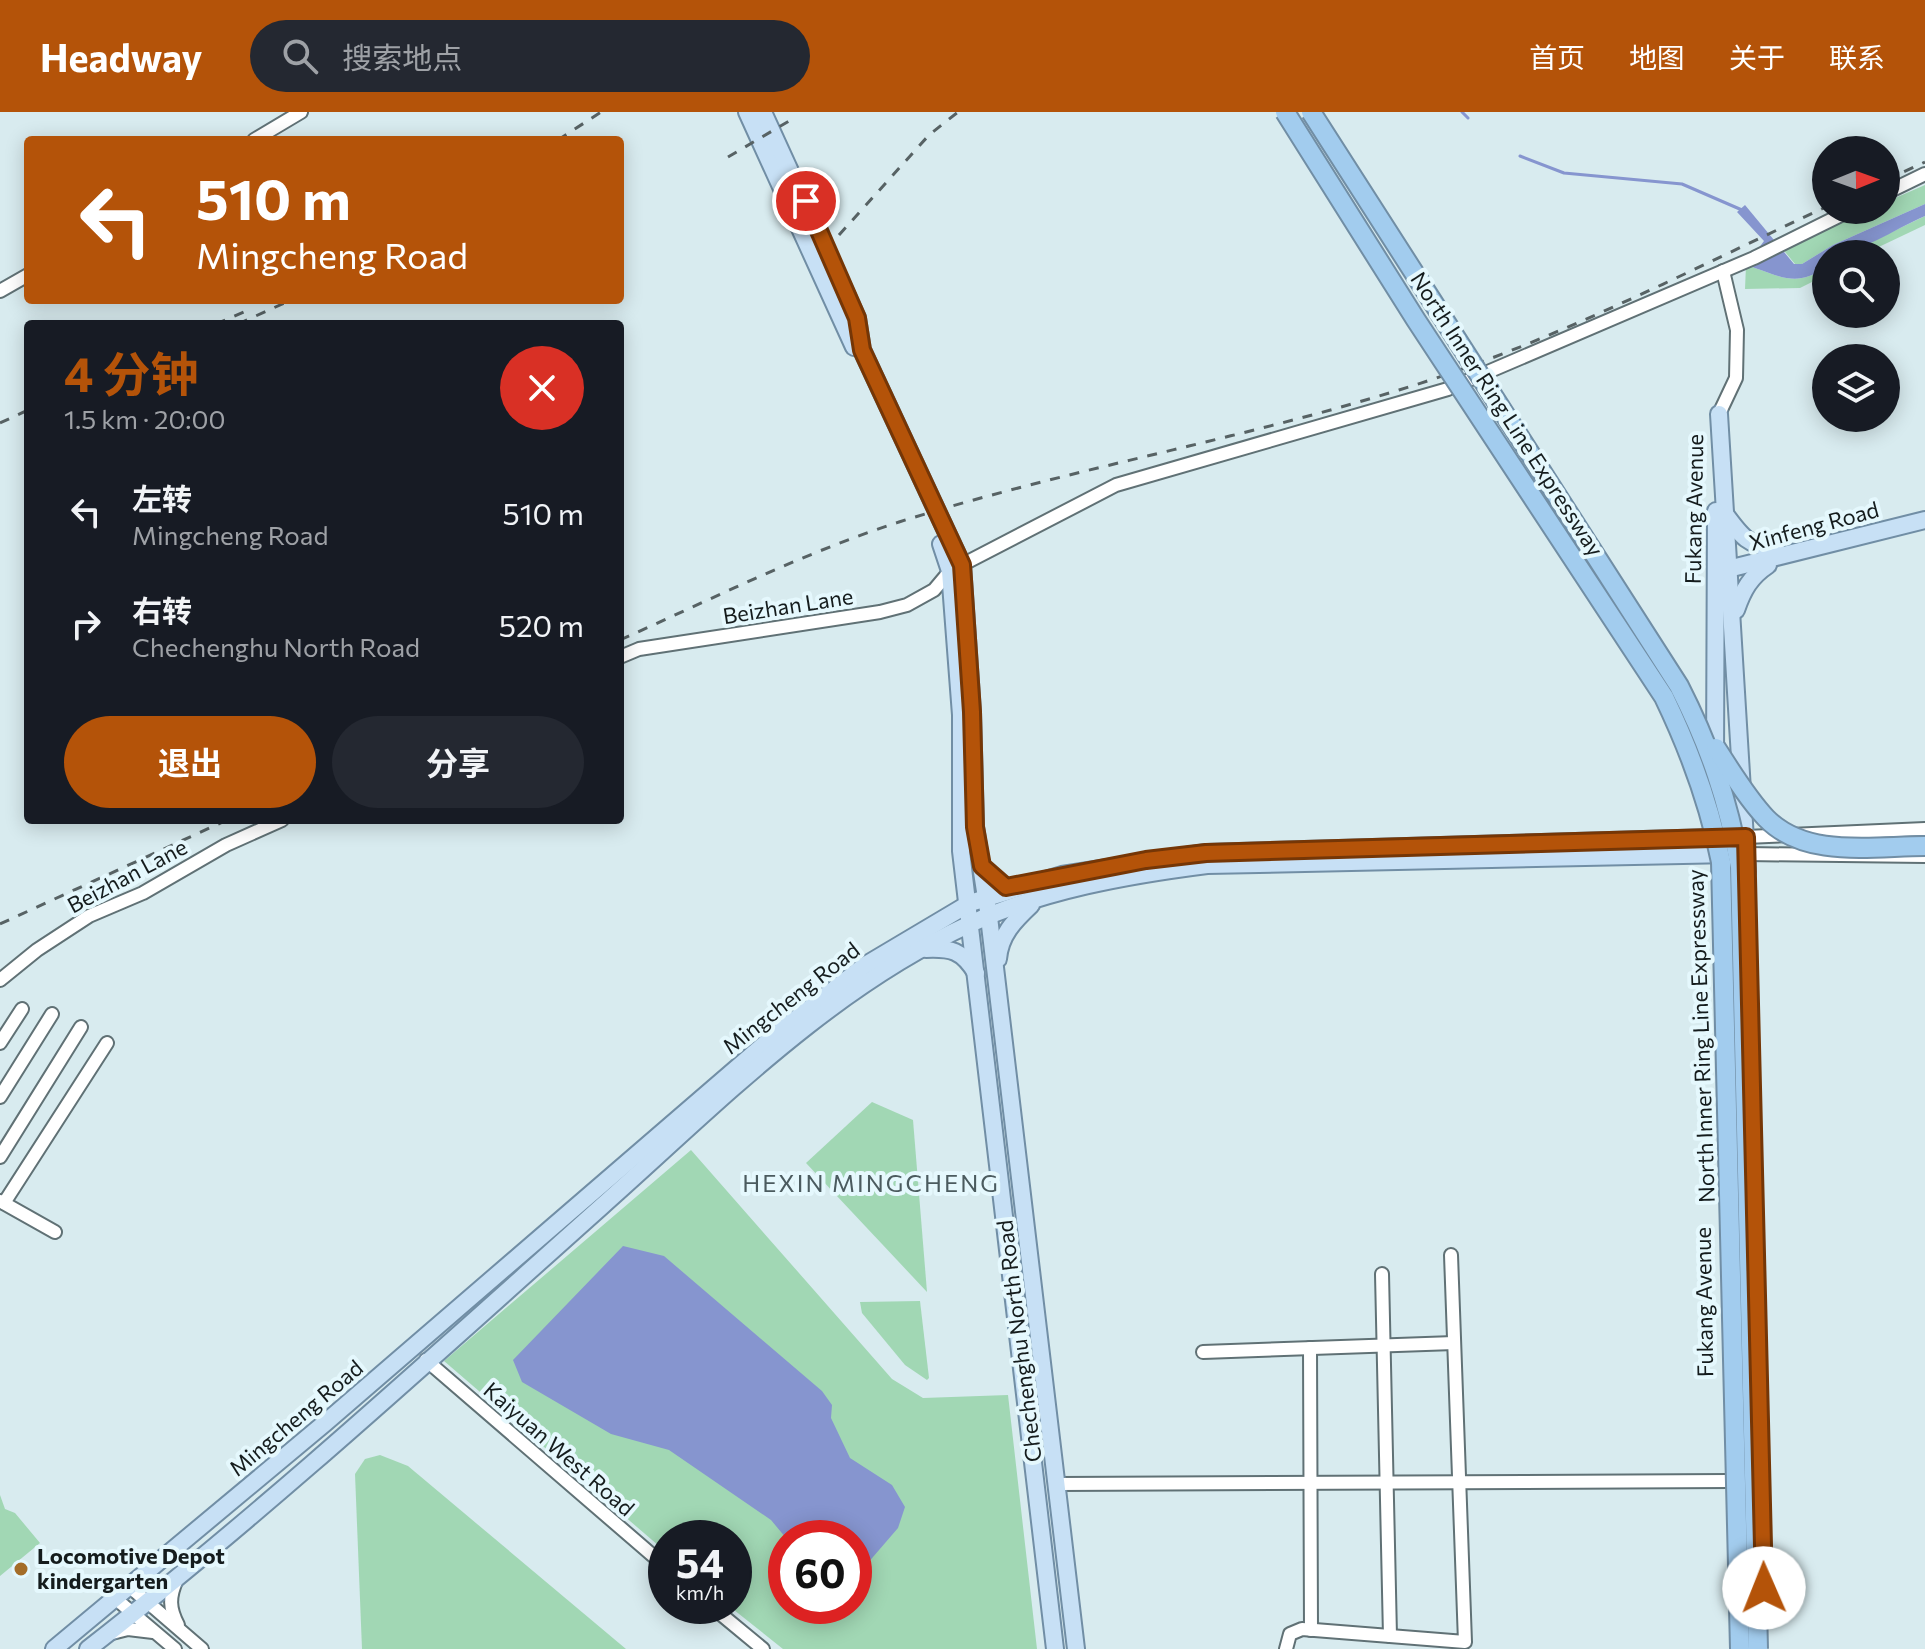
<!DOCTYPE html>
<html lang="zh">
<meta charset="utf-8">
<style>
:root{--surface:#171b24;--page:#242831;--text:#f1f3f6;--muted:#9ea1a6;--accent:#b45309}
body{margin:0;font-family:Commissioner,"Noto Sans SC",sans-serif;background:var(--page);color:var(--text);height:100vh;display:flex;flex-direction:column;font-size:30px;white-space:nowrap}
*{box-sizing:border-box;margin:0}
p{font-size:26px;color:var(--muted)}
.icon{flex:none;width:44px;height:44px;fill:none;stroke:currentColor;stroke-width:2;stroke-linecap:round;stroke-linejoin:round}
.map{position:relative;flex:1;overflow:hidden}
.side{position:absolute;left:24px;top:208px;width:600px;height:504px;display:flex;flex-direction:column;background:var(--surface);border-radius:8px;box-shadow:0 4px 20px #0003}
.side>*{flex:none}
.top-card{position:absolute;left:24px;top:24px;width:600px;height:168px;border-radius:8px;box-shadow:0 4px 20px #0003;background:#b45309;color:#fff;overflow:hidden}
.needle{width:52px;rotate:89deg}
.buttons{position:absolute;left:1812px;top:24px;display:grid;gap:16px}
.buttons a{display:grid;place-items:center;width:88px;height:88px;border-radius:50%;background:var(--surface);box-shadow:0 4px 20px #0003;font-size:40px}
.speed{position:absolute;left:648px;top:1408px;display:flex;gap:16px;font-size:40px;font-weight:700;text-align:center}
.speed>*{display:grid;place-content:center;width:104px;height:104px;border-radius:50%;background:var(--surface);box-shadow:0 4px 20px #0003;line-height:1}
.speed small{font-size:20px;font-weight:400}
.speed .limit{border:12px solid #d22;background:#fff;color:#111}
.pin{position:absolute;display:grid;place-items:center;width:68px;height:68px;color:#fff;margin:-34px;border:4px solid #fff;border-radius:50%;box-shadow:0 2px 8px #0007}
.me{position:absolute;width:88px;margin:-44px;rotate:359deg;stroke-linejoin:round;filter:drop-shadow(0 0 6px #0008)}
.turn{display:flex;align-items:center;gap:28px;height:168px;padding:0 40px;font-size:36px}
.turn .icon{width:104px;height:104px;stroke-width:2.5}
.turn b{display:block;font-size:56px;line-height:68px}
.round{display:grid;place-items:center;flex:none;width:84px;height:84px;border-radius:42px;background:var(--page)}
.head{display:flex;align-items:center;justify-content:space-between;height:136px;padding:0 40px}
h1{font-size:48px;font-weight:700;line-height:60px;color:var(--accent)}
.primary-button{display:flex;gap:16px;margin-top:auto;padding:16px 40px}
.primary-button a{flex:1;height:92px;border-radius:48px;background:var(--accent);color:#fff;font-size:32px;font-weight:700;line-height:92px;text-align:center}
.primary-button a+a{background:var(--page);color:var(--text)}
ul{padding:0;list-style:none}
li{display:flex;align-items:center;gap:24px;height:112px;padding:0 40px}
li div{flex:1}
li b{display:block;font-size:30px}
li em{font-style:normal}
header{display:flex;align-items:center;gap:48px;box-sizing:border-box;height:112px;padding:0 40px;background:var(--accent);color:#fff}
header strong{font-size:38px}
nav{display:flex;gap:44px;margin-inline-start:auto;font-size:28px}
.search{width:560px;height:72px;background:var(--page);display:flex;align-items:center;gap:20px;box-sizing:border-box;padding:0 28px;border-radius:44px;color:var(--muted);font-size:30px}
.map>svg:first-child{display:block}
</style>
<header>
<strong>Headway</strong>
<div class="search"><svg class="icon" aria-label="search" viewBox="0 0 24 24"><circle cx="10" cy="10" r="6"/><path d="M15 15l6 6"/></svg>搜索地点</div>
<nav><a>首页</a><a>地图</a><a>关于</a><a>联系</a></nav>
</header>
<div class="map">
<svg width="1925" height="1537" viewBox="0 0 1925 1537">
<rect width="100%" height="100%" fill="#d8ebef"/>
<g fill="#a1d7b4" fill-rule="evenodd">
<polygon points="1925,73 1925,92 1833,133 1802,152 1795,152 1781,135 1867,98 1886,98 1886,90"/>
<polygon points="1925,104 1925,113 1864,142 1846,142"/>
<path d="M 1746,153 C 1779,163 1795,177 1826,155 L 1826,163 L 1800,176 L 1745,177 Z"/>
<polygon points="872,990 913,1008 927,1180 806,1051"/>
<path d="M 691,1038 L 892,1267 L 923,1286 L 1008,1283 L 1037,1537 L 783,1537 L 729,1494 L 734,1494 L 734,1426 L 666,1426 L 666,1440 L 444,1249 ZM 786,1426 L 854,1426 L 854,1494 L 786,1494 Z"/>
<polygon points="920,1189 929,1266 927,1268 905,1253 862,1201 860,1190"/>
<polygon points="380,1343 408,1354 626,1537 362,1537 355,1362 365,1347"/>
<polygon points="0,1383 5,1397 15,1401 40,1431 0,1464"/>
</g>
<g fill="#8695cf">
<path d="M 1925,92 L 1925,104 C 1892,118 1862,142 1826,142 L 1826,155 C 1795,177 1779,163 1746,153 L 1764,129 L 1737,100 L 1745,93 L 1794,152 L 1802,152 L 1833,133 Z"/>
<polygon points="623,1134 664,1144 822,1279 832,1293 831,1306 850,1346 892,1373 905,1395 898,1416 854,1467 854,1426 786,1426 771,1408 669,1338 611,1322 522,1270 513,1248"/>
</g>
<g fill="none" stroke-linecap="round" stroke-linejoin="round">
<g stroke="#8695cf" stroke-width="3">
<polyline points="1462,0 1468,6"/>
<polyline points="1520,44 1564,61 1682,72 1742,98"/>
</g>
<g stroke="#607175" stroke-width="16">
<g id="minor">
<polyline points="254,28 301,0"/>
<polyline points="1886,81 1925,62"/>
<polyline points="0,179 28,163"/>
<polyline points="1719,302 1736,266 1737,218 1723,159"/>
<polyline points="620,545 639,537 880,500 907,493 934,478 950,459 1116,373 1448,277 1754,146 1851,98"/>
<polyline points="1746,725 1925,717"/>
<polyline points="1746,742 1925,744"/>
<polyline points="0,868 37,838 89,804 143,781 226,733 282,708"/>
<polyline points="0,931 22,897"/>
<polyline points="0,985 52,902"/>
<polyline points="0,1045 81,915"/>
<polyline points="0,1089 55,1120"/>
<polyline points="4,1091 107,931"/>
<polyline points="1382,1162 1390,1524"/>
<polyline points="1310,1236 1311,1518"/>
<polyline points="1203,1240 1454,1231"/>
<polyline points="426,1248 666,1455"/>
<polyline points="1058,1372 1730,1369"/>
<path d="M 177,1467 C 169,1485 169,1496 178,1513"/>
<polyline points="130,1475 202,1537"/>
<polyline points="116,1487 175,1537"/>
<polyline points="711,1494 763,1537"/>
<polyline points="112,1521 128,1517 153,1520"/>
<polyline points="1286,1537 1290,1522 1302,1517 1465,1530 1451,1143"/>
</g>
</g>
<g stroke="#718ea5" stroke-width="20">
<g id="major">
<polyline points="747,0 854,235"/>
<polyline points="763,0 857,206 862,238 962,453 972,600 975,715 989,805 1076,1537"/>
<polyline points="1719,302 1747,760"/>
<path d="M 1725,402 C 1741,424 1749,435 1776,436"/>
<polyline points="941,432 950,459 961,603 961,739 1055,1537"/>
<polyline points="1720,459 1925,408"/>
<path d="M 1736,498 C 1743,478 1750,465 1768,453"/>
<polyline points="1715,648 1716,399"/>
<path d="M 926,837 C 951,836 962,838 976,861"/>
<path d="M 998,847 C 1000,823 1014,809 1031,793"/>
<polyline points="54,1537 325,1311 775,923 864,854 970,791 1062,763 1206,741 1746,725"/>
<path d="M 88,1537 C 265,1399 433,1245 601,1095 C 716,993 828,877 970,812 C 1043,778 1128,763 1207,753 L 1732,742"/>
</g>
</g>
<use href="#minor" stroke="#fff" stroke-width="12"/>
<use href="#major" stroke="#c7e0f5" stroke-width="16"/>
<g stroke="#576264" stroke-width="3" stroke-dasharray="10 10" stroke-linecap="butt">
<polyline points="558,28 601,0"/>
<polyline points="728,45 789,9"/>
<polyline points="1886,68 1925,50"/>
<polyline points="839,123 929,23 958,0"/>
<polyline points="216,212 246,199"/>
<polyline points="238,212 291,188"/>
<polyline points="0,311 28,298"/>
<path d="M 620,528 C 712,487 803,441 899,410 C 1064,358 1234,329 1399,278 C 1547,233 1686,160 1826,95"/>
<polyline points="0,812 227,708"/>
</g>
<g stroke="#718ea5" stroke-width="22" stroke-linecap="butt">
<g id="highway-bridge">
<path d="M 1285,0 L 1416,208 L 1664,585 C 1690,639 1709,690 1721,750 L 1740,1537"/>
<path d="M 1311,0 L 1679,574 C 1710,635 1728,688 1740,755 L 1758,1537"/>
<path d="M 1716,636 C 1731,659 1747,686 1766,706 C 1806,747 1873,734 1925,734"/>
</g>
</g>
<use href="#highway-bridge" stroke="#a2ccee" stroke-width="18"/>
</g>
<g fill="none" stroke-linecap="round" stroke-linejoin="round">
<g stroke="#753606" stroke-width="20">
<polyline id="route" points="806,89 857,206 862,238 962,453 972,600 975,715 982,754 1006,775 1146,748 1206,741 1746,725 1764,1476"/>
</g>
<use href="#route" stroke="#b45309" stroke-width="14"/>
</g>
<circle fill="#a46d28" stroke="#e5f8fd" stroke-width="3" cx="21" cy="1457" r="8"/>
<g text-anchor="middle" stroke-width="8" stroke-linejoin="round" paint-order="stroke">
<g font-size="22" fill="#151c1d" stroke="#e5f8fd">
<text transform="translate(1507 302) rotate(57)" y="8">North Inner Ring Line Expressway</text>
<text transform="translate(1694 397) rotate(-89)" y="8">Fukang Avenue</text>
<text transform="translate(1814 414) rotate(-15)" y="8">Xinfeng Road</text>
<text transform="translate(788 494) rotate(-9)" y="8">Beizhan Lane</text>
<text transform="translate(127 764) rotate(-28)" y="8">Beizhan Lane</text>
<text transform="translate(791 886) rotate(-38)" y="8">Mingcheng Road</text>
<text transform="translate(1701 924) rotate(-92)" y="8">North Inner Ring Line Expressway</text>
<text transform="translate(1704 1190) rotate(-91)" y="8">Fukang Avenue</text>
<text transform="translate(1019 1229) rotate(-97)" y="8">Chechenghu North Road</text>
<text transform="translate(296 1306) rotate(-40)" y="8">Mingcheng Road</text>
<text transform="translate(559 1337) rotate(41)" y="8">Kaiyuan West Road</text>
</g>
<g font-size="22" font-weight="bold" fill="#151c1d" stroke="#e5f8fd" text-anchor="start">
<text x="37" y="1452">Locomotive Depot<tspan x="37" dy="25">kindergarten</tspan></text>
</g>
<g font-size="24" letter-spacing="2" fill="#4b5b5f" stroke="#e5f8fd">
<text x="871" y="1080">HEXIN MINGCHENG</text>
</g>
</g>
</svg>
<div class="buttons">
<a><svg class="needle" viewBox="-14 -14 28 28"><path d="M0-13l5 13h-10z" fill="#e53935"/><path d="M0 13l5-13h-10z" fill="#9ea1a6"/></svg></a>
<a><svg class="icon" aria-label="search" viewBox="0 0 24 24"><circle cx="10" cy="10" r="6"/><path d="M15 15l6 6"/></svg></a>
<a><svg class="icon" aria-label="layers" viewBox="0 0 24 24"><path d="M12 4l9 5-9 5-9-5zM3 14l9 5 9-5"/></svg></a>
</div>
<div class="speed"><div>54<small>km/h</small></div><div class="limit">60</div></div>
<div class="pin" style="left:806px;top:89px;background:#d93025"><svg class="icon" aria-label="arrive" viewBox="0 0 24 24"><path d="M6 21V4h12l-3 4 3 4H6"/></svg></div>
<svg class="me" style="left:1764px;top:1476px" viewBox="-20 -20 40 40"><circle r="19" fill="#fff"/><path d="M0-13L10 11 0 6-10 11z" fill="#b45309"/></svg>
<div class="top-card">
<div class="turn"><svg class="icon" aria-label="left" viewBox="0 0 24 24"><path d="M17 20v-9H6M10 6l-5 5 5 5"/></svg><div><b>510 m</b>Mingcheng Road</div></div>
</div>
<section class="side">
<div class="head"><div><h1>4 分钟</h1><p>1.5 km · 20:00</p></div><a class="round" style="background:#d93025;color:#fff"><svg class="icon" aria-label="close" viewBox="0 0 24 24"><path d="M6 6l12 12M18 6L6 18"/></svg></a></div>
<ul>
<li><svg class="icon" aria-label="left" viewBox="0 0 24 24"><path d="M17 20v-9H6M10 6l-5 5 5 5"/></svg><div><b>左转</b><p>Mingcheng Road</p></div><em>510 m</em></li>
<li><svg class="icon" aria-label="right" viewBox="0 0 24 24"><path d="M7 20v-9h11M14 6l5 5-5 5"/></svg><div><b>右转</b><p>Chechenghu North Road</p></div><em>520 m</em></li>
</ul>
<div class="primary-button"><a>退出</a><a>分享</a></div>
</section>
</div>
